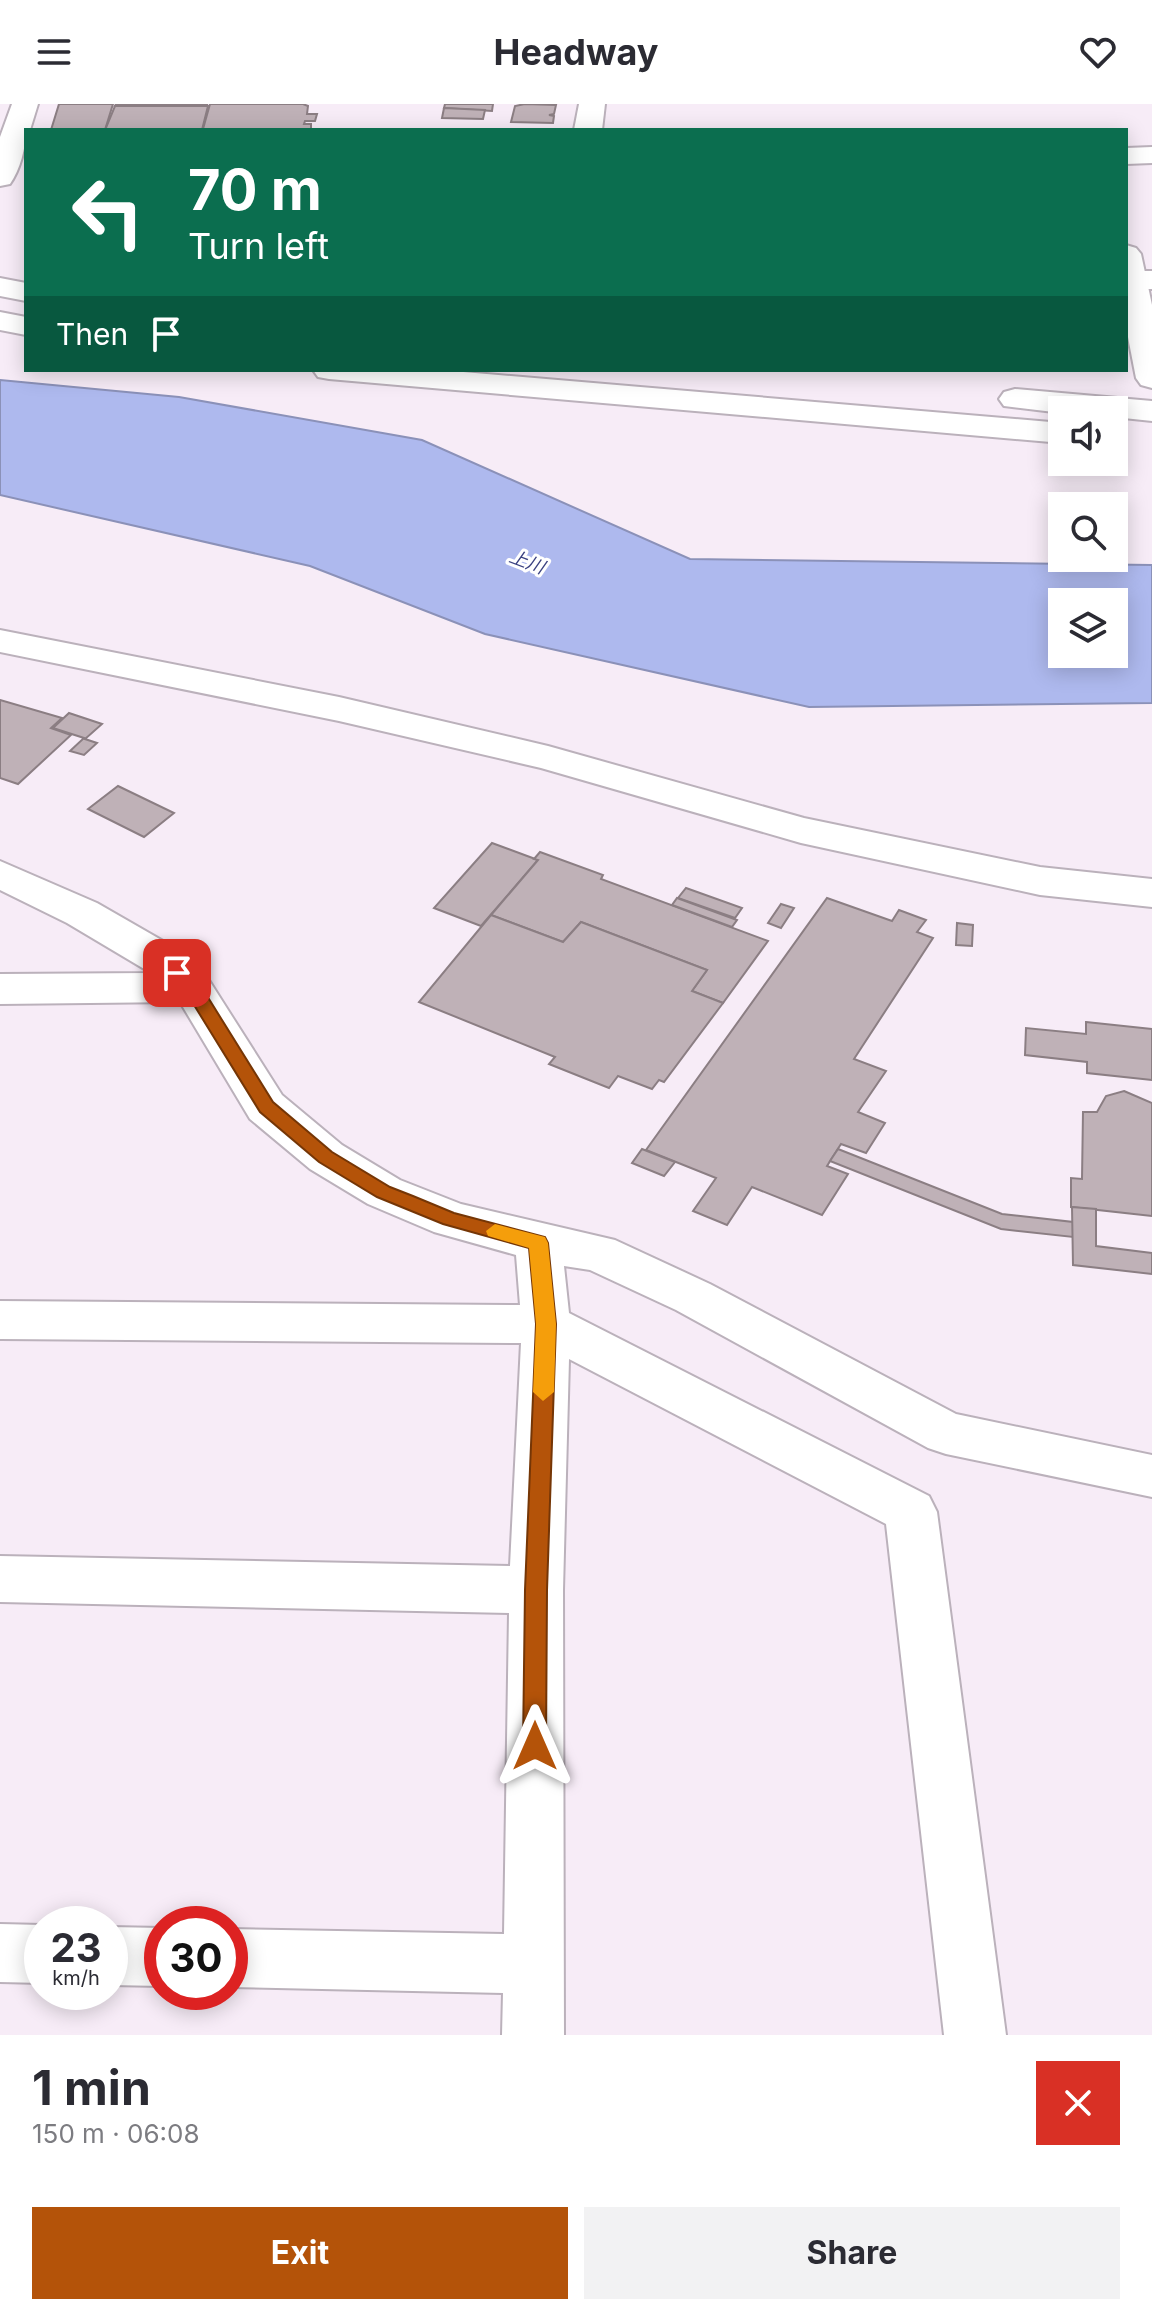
<!DOCTYPE html>
<meta charset="utf-8">
<style>
:root{--surface:#fff;--page:#f2f2f3;--text:#2b2b33;--muted:#7c7c81;--accent:#b45309}
body{margin:0;font-family:Inter,"Noto Sans JP",sans-serif;background:var(--page);color:var(--text);height:100vh;display:flex;flex-direction:column;font-size:30px;white-space:nowrap}
*{box-sizing:border-box;margin:0}
p{font-size:26px;color:var(--muted)}
.icon{flex:none;width:44px;height:44px;fill:none;stroke:currentColor;stroke-width:2;stroke-linecap:round;stroke-linejoin:round}
.map{position:relative;height:1931px;overflow:hidden}
.sheet{display:flex;flex-direction:column;background:var(--surface);flex:1}
.sheet>*{flex:none}
.guide{position:absolute;left:24px;top:24px;width:1104px;height:244px;border-radius:0px;box-shadow:0 4px 20px #0003;background:#0b6e4f;color:#fff;overflow:hidden}
.buttons{position:absolute;left:1048px;top:292px;display:grid;gap:16px}
.buttons a{display:grid;place-items:center;width:80px;height:80px;border-radius:0px;background:var(--surface);box-shadow:0 4px 20px #0003;font-size:40px}
.speed{position:absolute;left:24px;top:1802px;display:flex;gap:16px;font-size:40px;font-weight:700;text-align:center}
.speed>*{display:grid;place-content:center;width:104px;height:104px;border-radius:50%;background:var(--surface);box-shadow:0 4px 20px #0003;line-height:1}
.speed small{font-size:20px;font-weight:400}
.speed .limit{border:12px solid #d22;background:#fff;color:#111}
.pin{position:absolute;display:grid;place-items:center;width:68px;height:68px;color:#fff;margin:-34px;border-radius:16px;box-shadow:0 4px 12px #0006}
.me{position:absolute;width:88px;margin:-44px;rotate:0deg;stroke-linejoin:round;filter:drop-shadow(0 0 6px #0008)}
.turn{display:flex;align-items:center;gap:28px;height:168px;padding:0 32px;font-size:36px}
.turn .icon{width:104px;height:104px;stroke-width:2.5}
.turn b{display:block;font-size:56px;line-height:68px}
.then{display:flex;align-items:center;height:76px;padding:0 32px;background:#0003;gap:16px;font-size:30px}
.round{display:grid;place-items:center;flex:none;width:84px;height:84px;border-radius:0px;background:var(--page)}
.overview{display:flex;align-items:center;justify-content:space-between;height:136px;padding:0 32px}
h1{font-size:48px;font-weight:700;line-height:60px}
.button{display:flex;gap:16px;margin-top:auto;padding:16px 32px}
.button a{flex:1;height:92px;border-radius:0px;background:var(--accent);color:#fff;font-size:32px;font-weight:700;line-height:92px;text-align:center}
.button a+a{background:var(--page);color:var(--text)}
header{display:flex;justify-content:space-between;align-items:center;height:104px;padding:0 32px;background:var(--surface);font-size:36px;font-weight:700}
.map>svg:first-child{display:block}
</style>
<header><svg class="icon" aria-label="menu" viewBox="0 0 24 24"><path d="M4 6h16M4 12h16M4 18h16"/></svg>Headway<svg class="icon" aria-label="heart" viewBox="0 0 24 24"><path d="M12 20l-8-8c-3-5 5-10 8-4 3-6 11-1 8 4z"/></svg></header>
<div class="map">
<svg width="1152" height="1931" viewBox="0 0 1152 1931">
<rect width="100%" height="100%" fill="#f7ecf7"/>
<path fill="#aeb9ee" stroke="#8b91b8" stroke-width="2" fill-rule="evenodd" d="M 0,276 L 179,293 L 422,336 L 690,455 L 1152,461 L 1152,599 L 809,603 L 485,530 L 310,462 L 0,391 ZM 1062,498 L 1114,498 L 1114,550 L 1062,550 Z"/>
<g fill="#bfb1b7" stroke="#8b7e83" stroke-width="2">
<polygon points="59,0 113,0 105,26 51,26"/>
<polygon points="116,0 208,0 115,2"/>
<polygon points="210,0 303,0 308,2 307,10 317,10 315,17 305,17 304,20 311,20 311,25 303,26 203,25"/>
<polygon points="445,0 493,0 492,7 444,4"/>
<polygon points="525,0 556,1 554,10 549,11 554,12 553,19 511,18 515,2"/>
<polygon points="115,2 208,2 202,26 105,26"/>
<polygon points="444,4 485,6 483,15 442,14"/>
<polygon points="0,596 62,614 51,624 71,631 18,680 0,674"/>
<polygon points="69,609 102,620 85,635 97,639 84,651 70,647 84,634 53,624"/>
<polygon points="118,682 174,709 144,733 88,705"/>
<polygon points="492,739 538,756 481,822 434,804"/>
<polygon points="540,748 603,771 601,775 768,837 723,899 692,887 707,866 581,818 563,838 491,811 538,756 534,755"/>
<polygon points="686,784 742,804 735,814 678,794"/>
<polygon points="677,794 737,816 732,823 672,801"/>
<polygon points="827,794 892,817 899,806 926,816 917,828 933,834 854,955 886,967 858,1008 885,1019 866,1049 841,1040 827,1062 848,1070 822,1111 752,1083 727,1121 693,1107 716,1074 646,1046"/>
<polygon points="781,800 794,804 781,824 768,819"/>
<polygon points="491,811 563,838 581,818 707,866 692,887 723,899 664,978 659,976 652,985 618,972 609,984 549,960 555,953 419,898"/>
<polygon points="957,819 973,821 972,842 956,841"/>
<polygon points="1086,918 1152,925 1152,976 1087,969 1087,958 1025,951 1026,924 1086,930"/>
<polygon points="1124,987 1152,999 1152,1112 1071,1103 1071,1074 1082,1075 1083,1008 1097,1008 1106,992"/>
<polygon points="642,1045 675,1058 664,1072 632,1059"/>
<polygon points="838,1045 1002,1110 1073,1118 1073,1133 1001,1125 830,1057"/>
<polygon points="1072,1103 1096,1105 1096,1142 1152,1149 1152,1170 1073,1161"/>
</g>
<g fill="none" stroke-linecap="round" stroke-linejoin="round">
<g stroke="#bbb1bb" stroke-width="4">
<g id="minor">
<polygon points="579,0 605,0 602,26 574,26"/>
<polygon points="1152,43 1152,59 1126,60 1126,44"/>
<polygon points="1126,141 1136,144 1141,150 1152,201 1152,284 1141,281 1136,274 1126,223"/>
<polygon points="0,174 26,179 26,197 0,192"/>
<polygon points="0,208 26,213 26,231 0,226"/>
<polygon points="313,266 440,266 1062,319 1062,339 329,275 318,273"/>
<polygon points="1015,285 1152,297 1152,317 1114,313 1114,306 1062,309 1004,302 999,295 1004,288"/>
<polygon points="0,526 339,593 548,642 804,714 1040,763 1152,775 1152,803 1040,791 801,739 541,664 339,617 0,548"/>
<polygon points="0,757 97,799 177,845 207,873 282,991 342,1041 400,1076 461,1100 615,1136 710,1180 956,1310 1152,1351 1152,1393 946,1350 928,1344 676,1206 590,1166 564,1162 569,1209 929,1392 937,1408 1006,1931 944,1931 886,1420 569,1255 563,1486 564,1931 502,1931 503,1889 230,1883 230,1825 504,1830 509,1509 0,1498 0,1452 510,1462 521,1239 0,1235 0,1197 520,1201 516,1151 434,1128 368,1100 310,1065 250,1015 180,898 0,900 0,870 151,869 67,819 0,786"/>
<polygon points="0,1820 42,1821 42,1879 0,1878"/>
<polygon points="110,1823 162,1824 162,1882 110,1881"/>
</g>
</g>
<g stroke="#bbb1bb" stroke-width="4">
<g id="tertiary">
<path d="M 12,0 L 38,0 L 30,26 L 26,26 C 26,43 20,66 10,80 L 0,82 L 0,33 Z"/>
<rect x="1126" y="167" width="26" height="18"/>
</g>
</g>
<use href="#minor" fill="#fff" fill-rule="evenodd"/>
<use href="#tertiary" fill="#fff" fill-rule="evenodd"/>
</g>
<polygon fill="#b45309" stroke="#753606" stroke-width="2" points="177,863 199,879 273,998 332,1048 390,1083 413,1092 454,1109 545,1133 548,1139 556,1220 547,1486 546,1642 543,1649 535,1652 527,1649 523,1642 525,1486 536,1220 529,1144 443,1120 377,1093 319,1058 260,1008 186,888 169,869"/>
<polygon fill="#f59e0b" points="495,1120 545,1133 548,1139 556,1220 554,1288 543,1297 533,1288 536,1220 529,1144 488,1132 486,1127"/>
<g text-anchor="middle" stroke-width="6" stroke-linejoin="round" paint-order="stroke">
<g font-size="18" font-style="italic" fill="#3b4282" stroke="#fff">
<text transform="translate(527 458) rotate(21)" y="6">上川</text>
</g>
</g>
</svg>
<div class="buttons">
<a><svg class="icon" aria-label="sound" viewBox="0 0 24 24"><path d="M4 9h4l5-4v14l-5-4H4zM17 9q2 3 0 6"/></svg></a>
<a><svg class="icon" aria-label="search" viewBox="0 0 24 24"><circle cx="10" cy="10" r="6"/><path d="M15 15l6 6"/></svg></a>
<a><svg class="icon" aria-label="layers" viewBox="0 0 24 24"><path d="M12 4l9 5-9 5-9-5zM3 14l9 5 9-5"/></svg></a>
</div>
<div class="speed"><div>23<small>km/h</small></div><div class="limit">30</div></div>
<div class="pin" style="left:177px;top:869px;background:#d93025"><svg class="icon" aria-label="arrive" viewBox="0 0 24 24"><path d="M6 21V4h12l-3 4 3 4H6"/></svg></div>
<svg class="me" style="left:535px;top:1642px" viewBox="-20 -20 40 40"><path d="M0-17L14 15 0 8-14 15z" fill="#b45309" stroke="#fff" stroke-width="4"/></svg>
<div class="guide">
<div class="turn"><svg class="icon" aria-label="left" viewBox="0 0 24 24"><path d="M17 20v-9H6M10 6l-5 5 5 5"/></svg><div><b>70 m</b>Turn left</div></div>
<div class="then">Then<svg class="icon" aria-label="arrive" viewBox="0 0 24 24"><path d="M6 21V4h12l-3 4 3 4H6"/></svg></div>
</div>
</div>
<section class="sheet">
<div class="overview"><div><h1>1 min</h1><p>150 m · 06:08</p></div><a class="round" style="background:#d93025;color:#fff"><svg class="icon" aria-label="close" viewBox="0 0 24 24"><path d="M6 6l12 12M18 6L6 18"/></svg></a></div>
<div class="button"><a>Exit</a><a>Share</a></div>
</section>
